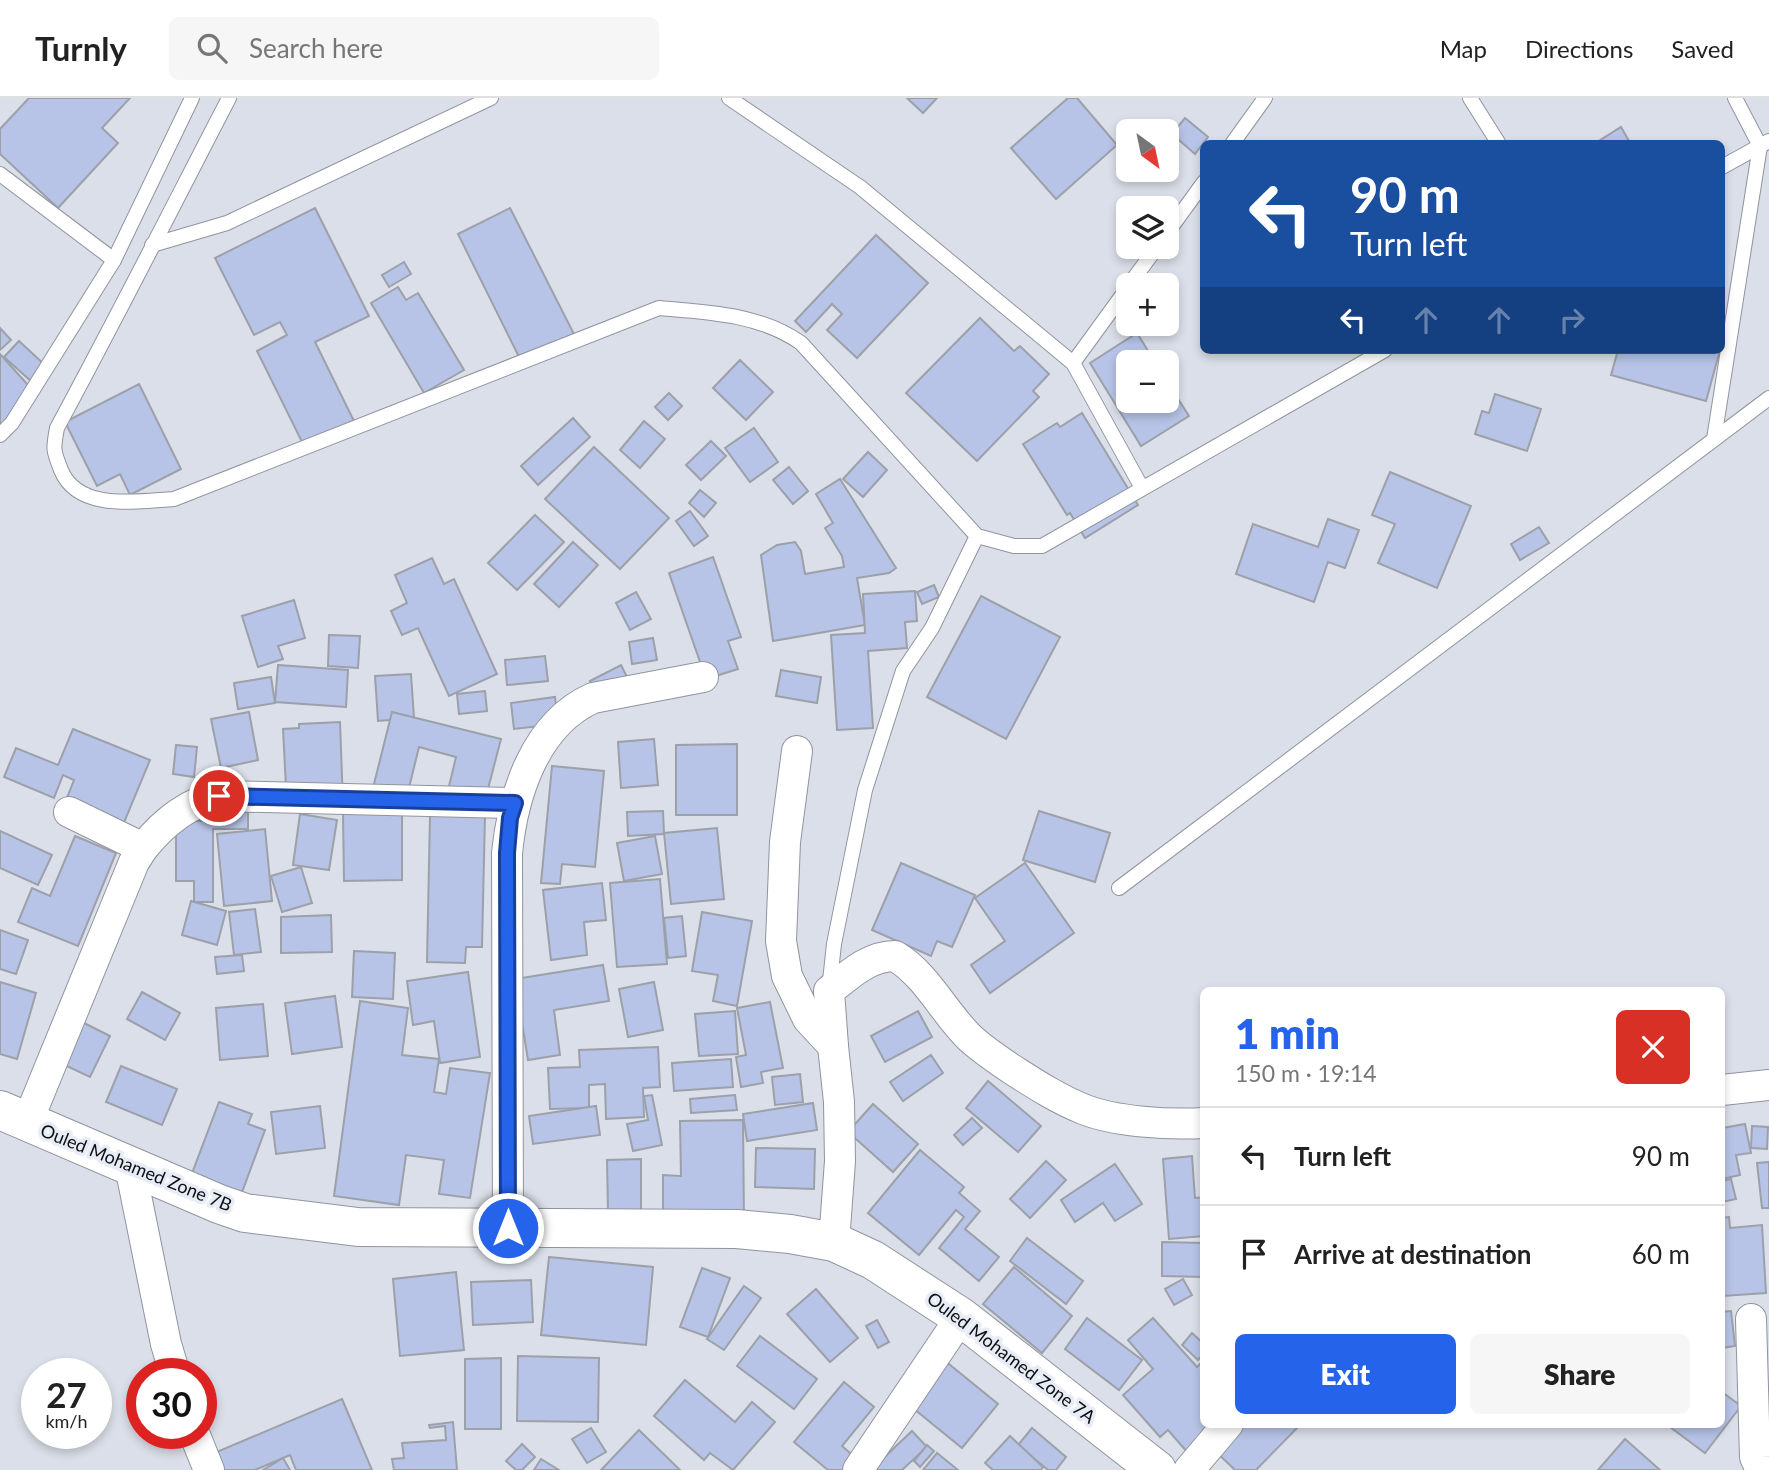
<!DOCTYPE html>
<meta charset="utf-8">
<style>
:root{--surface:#fff;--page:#f6f6f6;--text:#222;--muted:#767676;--line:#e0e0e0;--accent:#2563eb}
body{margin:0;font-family:Lato,sans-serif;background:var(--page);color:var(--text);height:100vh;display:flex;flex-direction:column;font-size:26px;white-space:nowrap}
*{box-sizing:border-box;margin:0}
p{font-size:23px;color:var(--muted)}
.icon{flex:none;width:38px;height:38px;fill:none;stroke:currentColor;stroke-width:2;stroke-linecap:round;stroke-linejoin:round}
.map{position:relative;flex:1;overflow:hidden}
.drawer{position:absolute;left:1200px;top:889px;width:525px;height:441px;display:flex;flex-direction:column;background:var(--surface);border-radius:10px;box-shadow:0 4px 10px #0003}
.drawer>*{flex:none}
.top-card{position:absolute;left:1200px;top:42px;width:525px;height:214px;border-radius:10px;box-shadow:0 4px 10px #0003;background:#1a4fa0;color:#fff;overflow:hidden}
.needle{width:46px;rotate:147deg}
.buttons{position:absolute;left:1116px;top:21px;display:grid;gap:14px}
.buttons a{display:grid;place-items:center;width:63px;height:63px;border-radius:10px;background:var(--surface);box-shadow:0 4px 10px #0003;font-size:35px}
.speed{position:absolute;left:21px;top:1260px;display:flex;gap:14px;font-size:35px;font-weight:700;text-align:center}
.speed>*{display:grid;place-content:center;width:91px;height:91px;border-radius:50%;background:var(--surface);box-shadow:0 4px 10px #0003;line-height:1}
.speed small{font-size:18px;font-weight:400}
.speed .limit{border:10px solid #d22;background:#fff;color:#111}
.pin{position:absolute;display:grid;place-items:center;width:60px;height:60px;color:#fff;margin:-30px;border:4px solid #fff;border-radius:50%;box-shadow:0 2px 7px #0007}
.me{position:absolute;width:77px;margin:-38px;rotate:0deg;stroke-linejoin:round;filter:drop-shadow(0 0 5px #0008)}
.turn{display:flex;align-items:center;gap:24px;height:147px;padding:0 35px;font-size:32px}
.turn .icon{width:91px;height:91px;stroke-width:2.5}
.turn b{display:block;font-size:49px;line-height:60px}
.lanes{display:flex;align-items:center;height:66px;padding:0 35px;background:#0003;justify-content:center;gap:35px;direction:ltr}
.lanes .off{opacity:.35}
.round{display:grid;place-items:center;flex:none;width:74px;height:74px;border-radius:10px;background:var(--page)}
.overview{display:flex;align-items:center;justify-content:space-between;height:119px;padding:0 35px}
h1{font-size:42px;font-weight:800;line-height:52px;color:var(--accent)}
.primary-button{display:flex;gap:14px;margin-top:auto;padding:14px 35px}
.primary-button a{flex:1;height:80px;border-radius:10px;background:var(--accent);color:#fff;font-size:28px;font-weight:800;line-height:80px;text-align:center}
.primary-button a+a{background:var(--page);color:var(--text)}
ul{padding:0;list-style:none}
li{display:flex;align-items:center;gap:21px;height:98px;padding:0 35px;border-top:2px solid var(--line)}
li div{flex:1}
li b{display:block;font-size:26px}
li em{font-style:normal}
header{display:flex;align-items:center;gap:42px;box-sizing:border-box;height:98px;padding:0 35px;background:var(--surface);border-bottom:2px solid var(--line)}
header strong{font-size:33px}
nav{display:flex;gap:38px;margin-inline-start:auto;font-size:24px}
.search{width:490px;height:63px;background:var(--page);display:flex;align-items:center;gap:18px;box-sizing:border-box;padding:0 24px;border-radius:10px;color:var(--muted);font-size:26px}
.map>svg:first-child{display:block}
</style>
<header>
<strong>Turnly</strong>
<div class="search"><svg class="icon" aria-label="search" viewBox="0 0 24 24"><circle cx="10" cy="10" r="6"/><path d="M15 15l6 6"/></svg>Search here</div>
<nav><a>Map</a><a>Directions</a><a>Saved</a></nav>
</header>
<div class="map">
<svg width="1769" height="1372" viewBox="0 0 1769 1372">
<rect width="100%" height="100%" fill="#dbdfe9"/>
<g fill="#b7c4e7" stroke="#9ca0a9" stroke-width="2">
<polygon points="29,0 130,0 102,30 118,45 58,110 0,56 0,31"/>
<polygon points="907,0 937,0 923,15"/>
<polygon points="1068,0 1077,0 1117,47 1056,101 1011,50"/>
<polygon points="1185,20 1208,39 1195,56 1172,36"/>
<polygon points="1621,29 1629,43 1625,46 1594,46"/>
<polygon points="315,110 369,218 315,244 354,323 304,348 257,253 287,237 280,224 254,237 215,160"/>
<polygon points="510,110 577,242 524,269 458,136"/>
<polygon points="876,137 928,185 857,260 827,232 842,216 832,206 806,234 795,223"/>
<polygon points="404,164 411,176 389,189 382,177"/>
<polygon points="398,189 406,202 418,195 464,272 424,295 371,205"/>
<polygon points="980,220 1014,253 1020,248 1049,276 1033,293 1039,299 977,363 906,295"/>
<polygon points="0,230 11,242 0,252"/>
<polygon points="1137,235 1155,264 1129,264 1129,303 1167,303 1167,284 1189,318 1141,348 1090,265"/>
<polygon points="19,243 46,268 32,284 4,259"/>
<polygon points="1618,252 1720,252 1706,303 1611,277"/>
<polygon points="0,256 37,297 0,330"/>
<polygon points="740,262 773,294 746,322 713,290"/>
<polygon points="139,286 181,371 130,397 120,376 97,388 65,324"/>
<polygon points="669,295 682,308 668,322 655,309"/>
<polygon points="1495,296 1541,311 1527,353 1475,336 1482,313 1489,315"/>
<polygon points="1082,315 1138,407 1085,440 1070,415 1067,417 1023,346 1057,325 1060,329"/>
<polygon points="573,320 590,339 538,387 521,368"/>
<polygon points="644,323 665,341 640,370 620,352"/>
<polygon points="754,330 778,364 750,384 725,350"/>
<polygon points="711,343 726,358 701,382 686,367"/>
<polygon points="594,349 669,420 620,471 545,401"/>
<polygon points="868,354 887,372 863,399 843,381"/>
<polygon points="789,369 808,393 793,406 773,382"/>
<polygon points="1390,374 1471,408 1437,490 1378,465 1395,426 1372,417"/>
<polygon points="840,381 896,470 889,475 857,480 865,527 773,543 761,457 777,447 795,444 801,453 805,476 844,469 842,458 825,430 833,425 816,396"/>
<polygon points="700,392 716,405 704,419 689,405"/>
<polygon points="690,413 708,438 694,448 676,423"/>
<polygon points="535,417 564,444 517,492 488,465"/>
<polygon points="1328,421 1359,432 1345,470 1328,464 1314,504 1236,476 1253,426 1318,449"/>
<polygon points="1539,429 1549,445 1520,462 1511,446"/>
<polygon points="573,444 598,467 559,509 534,486"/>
<polygon points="713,459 741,539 728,543 738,571 706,581 669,475"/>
<polygon points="432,460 444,486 454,481 497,576 449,598 418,530 402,537 391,513 407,505 395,477"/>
<polygon points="934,487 939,499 922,506 917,494"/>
<polygon points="915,493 917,523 905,524 907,550 868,553 873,630 837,632 831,537 865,535 863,496"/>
<polygon points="636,494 651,521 630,532 616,505"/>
<polygon points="981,498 1060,539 1006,641 927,599"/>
<polygon points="294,502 305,540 278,548 283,561 258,569 242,518"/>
<polygon points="329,537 360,538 358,570 328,568"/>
<polygon points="653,540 657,562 632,566 629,544"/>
<polygon points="545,558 548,583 507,587 505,562"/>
<polygon points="278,567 348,572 346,609 275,604"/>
<polygon points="621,567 634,593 603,608 590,583"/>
<polygon points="781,572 821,579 817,605 776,598"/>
<polygon points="411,576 414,620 378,623 375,578"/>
<polygon points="271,579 275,605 238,611 234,585"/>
<polygon points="485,593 487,613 459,616 457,596"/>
<polygon points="555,599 558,626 514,631 511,605"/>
<polygon points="249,614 258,662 221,670 211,621"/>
<polygon points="392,614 501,641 483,710 446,701 456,659 419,649 407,698 373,690"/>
<polygon points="340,624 343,706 287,709 283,631 299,630 299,626"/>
<polygon points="73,631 150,662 118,739 61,715 74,682 63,677 54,700 4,679 16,650 58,667"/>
<polygon points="654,641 658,687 621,690 618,644"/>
<polygon points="737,646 737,717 676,717 676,647"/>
<polygon points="176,647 197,649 194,679 173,676"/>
<polygon points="552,668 604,673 595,769 562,766 560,786 541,785"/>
<polygon points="206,706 248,706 248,731 213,731 213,804 194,804 194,783 176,783 176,723 205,723"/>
<polygon points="402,713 402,782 344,783 343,714"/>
<polygon points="663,713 664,736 628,738 627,714"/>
<polygon points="1039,713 1110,735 1095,784 1023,762"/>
<polygon points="300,716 337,722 329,772 293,767"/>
<polygon points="430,717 485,717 482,849 466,849 465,865 427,864"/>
<polygon points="717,730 724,801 671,806 664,735"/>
<polygon points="265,731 272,803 224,808 217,736"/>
<polygon points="0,733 52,757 38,787 0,770"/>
<polygon points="75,738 116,755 78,848 18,824 32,790 50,798"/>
<polygon points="655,738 662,776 624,783 617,745"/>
<polygon points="901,765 975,797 952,849 937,843 931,858 872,832"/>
<polygon points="1025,765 1074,835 990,895 971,867 1005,843 975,800"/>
<polygon points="301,769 312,805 282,814 271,778"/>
<polygon points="660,781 667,866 617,869 610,785"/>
<polygon points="602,785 606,822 584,824 587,857 551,862 543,792"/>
<polygon points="191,803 226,813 217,847 182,837"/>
<polygon points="255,811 261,854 234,857 229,814"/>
<polygon points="702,814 752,823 737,908 713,903 718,877 692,873"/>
<polygon points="331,817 332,854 281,855 281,819"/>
<polygon points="682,818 686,858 668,860 664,820"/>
<polygon points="0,832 28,842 16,876 0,871"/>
<polygon points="354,853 395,855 393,901 352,899"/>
<polygon points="242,857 244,873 217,876 215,859"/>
<polygon points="603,867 609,903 554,912 560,957 528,962 515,881"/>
<polygon points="468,874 480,959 440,965 434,923 413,927 407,883"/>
<polygon points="0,884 36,895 17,961 0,956"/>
<polygon points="654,884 663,932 628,939 619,891"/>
<polygon points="142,894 180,915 165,942 127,921"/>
<polygon points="335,898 342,949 292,956 285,905"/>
<polygon points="360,903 408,910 402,957 439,961 434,994 446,996 450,970 490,975 470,1100 439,1096 444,1062 406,1057 399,1107 334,1098"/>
<polygon points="770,904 783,970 761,974 763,985 741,989 736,959 746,957 737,910"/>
<polygon points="263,906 268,958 220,962 216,910"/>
<polygon points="735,913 738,956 699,958 695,916"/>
<polygon points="918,913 932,939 885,964 871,938"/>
<polygon points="76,921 110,938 90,979 56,963"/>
<polygon points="658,949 660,989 643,990 644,1019 606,1021 605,986 589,987 589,1010 550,1011 548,970 580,969 579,952"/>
<polygon points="931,957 943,975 903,1003 890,984"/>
<polygon points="731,961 733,989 674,993 672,965"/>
<polygon points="121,968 177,991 162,1027 106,1004"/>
<polygon points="800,976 803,1004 775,1007 772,979"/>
<polygon points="988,983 1041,1028 1018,1054 966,1010"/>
<polygon points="652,997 662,1047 633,1053 627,1026 648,1022 644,998"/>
<polygon points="735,997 737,1012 691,1015 690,1001"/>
<polygon points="219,1004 252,1016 248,1026 265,1032 241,1097 191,1078"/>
<polygon points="813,1005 817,1032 747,1043 743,1016"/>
<polygon points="873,1006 918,1046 893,1074 848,1034"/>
<polygon points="320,1008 325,1050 276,1056 271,1014"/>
<polygon points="596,1008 600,1037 533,1046 529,1018"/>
<polygon points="972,1020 982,1030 963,1047 954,1037"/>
<polygon points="743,1022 744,1122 663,1123 663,1077 681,1078 680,1023"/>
<polygon points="1745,1026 1751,1055 1736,1057 1740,1077 1722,1081 1722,1030"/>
<polygon points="1752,1028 1768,1029 1767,1051 1751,1050"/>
<polygon points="756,1050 815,1051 814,1091 755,1089"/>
<polygon points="920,1052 964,1089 959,1095 980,1113 965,1131 999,1159 979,1183 939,1150 964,1119 956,1112 919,1157 868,1115"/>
<polygon points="1192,1058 1195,1100 1204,1099 1204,1138 1169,1141 1163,1061"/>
<polygon points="641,1061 641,1112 608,1113 607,1062"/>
<polygon points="1046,1063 1066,1082 1030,1120 1010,1101"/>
<polygon points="1769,1064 1769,1110 1762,1110 1757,1065"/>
<polygon points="1115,1066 1142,1106 1115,1123 1103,1105 1075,1124 1061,1102"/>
<polygon points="1731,1081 1736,1101 1722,1104 1722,1083"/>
<polygon points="1729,1119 1730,1130 1762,1127 1766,1195 1723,1198 1722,1120"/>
<polygon points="1027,1140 1083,1183 1066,1206 1010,1163"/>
<polygon points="1162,1144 1204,1145 1204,1179 1162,1178"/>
<polygon points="549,1159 653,1169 646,1247 541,1237"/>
<polygon points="1014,1169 1072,1218 1042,1255 983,1206"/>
<polygon points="702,1170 730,1180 708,1239 680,1229"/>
<polygon points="456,1174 464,1252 400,1258 393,1181"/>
<polygon points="1183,1181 1192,1197 1174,1207 1165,1191"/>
<polygon points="531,1182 533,1224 473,1227 471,1184"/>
<polygon points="744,1188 761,1200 724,1252 707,1241"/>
<polygon points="816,1191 858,1240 830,1264 787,1216"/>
<polygon points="1731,1213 1735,1248 1722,1250 1722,1214"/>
<polygon points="1087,1220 1142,1262 1119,1292 1065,1251"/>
<polygon points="1153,1220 1197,1269 1204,1262 1204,1326 1220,1326 1188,1355 1168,1332 1160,1339 1123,1297 1153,1271 1128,1242"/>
<polygon points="877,1222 889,1244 878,1250 866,1228"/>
<polygon points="1192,1235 1204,1246 1204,1255 1198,1262 1182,1247"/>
<polygon points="760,1238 817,1281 794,1311 737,1268"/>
<polygon points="518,1258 599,1260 598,1324 517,1323"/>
<polygon points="501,1260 501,1331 465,1331 465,1261"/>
<polygon points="944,1262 998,1306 962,1350 908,1306"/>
<polygon points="685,1282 735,1324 752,1304 775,1324 733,1372 710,1355 704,1362 654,1318"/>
<polygon points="844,1284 874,1309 842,1348 856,1360 846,1372 828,1372 794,1344"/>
<polygon points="1722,1294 1741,1308 1705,1355 1666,1326 1722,1326"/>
<polygon points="342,1301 372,1372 296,1372 290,1357 255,1372 219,1372 212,1356"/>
<polygon points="453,1324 457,1372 394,1372 392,1361 404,1360 402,1345 446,1342 445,1328 430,1330 429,1327"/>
<polygon points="1237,1326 1301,1326 1256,1372 1235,1372 1213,1351"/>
<polygon points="591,1330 606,1354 587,1365 572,1341"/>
<polygon points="1032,1330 1066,1359 1056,1372 1048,1372 1018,1347"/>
<polygon points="639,1332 680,1372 601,1372"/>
<polygon points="912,1333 927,1349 902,1372 878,1372 874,1369"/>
<polygon points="1010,1338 1043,1369 1041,1372 993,1372 985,1365"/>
<polygon points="1625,1341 1660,1372 1598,1372"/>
<polygon points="522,1346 535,1359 522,1372 516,1372 506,1363"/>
<polygon points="927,1347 934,1353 920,1369 914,1363"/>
<polygon points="937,1355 958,1372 923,1372"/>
<polygon points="283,1360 290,1372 263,1372"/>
<polygon points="541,1361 559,1372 534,1372"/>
</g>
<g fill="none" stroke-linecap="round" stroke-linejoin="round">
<g stroke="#90949d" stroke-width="16">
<g id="lane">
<path d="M 229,0 C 172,110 116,221 57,330 C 53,351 53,352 61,372 C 78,414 138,403 174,401 L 659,210 C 707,214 760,216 801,245 L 977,438 L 1014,448 L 1042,448 L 1385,252"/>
<polyline points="729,0 860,89 1073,265 1142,390"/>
<polyline points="1470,0 1499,46"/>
<polyline points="1232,46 1265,0"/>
<polyline points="1722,69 1769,43"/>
<polyline points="0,76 114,162"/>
<polyline points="1167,135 1204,84"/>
<polyline points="152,147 227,125 491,0"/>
<polyline points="1129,187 1157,149"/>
<polyline points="1073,265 1129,188"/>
<polyline points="0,337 12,325 114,162 192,0"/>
<polyline points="1714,341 1760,48 1735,0"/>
<polyline points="1119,790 1769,300"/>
<polyline points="829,892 834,846 865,692 903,573 932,530 977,438"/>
</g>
</g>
<g stroke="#90949d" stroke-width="32">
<g id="street">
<polyline points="797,653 785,744 781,843 787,878 808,921 833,948 839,1004 840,1063 834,1144"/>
<path d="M 143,750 C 163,725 187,705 219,698 L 515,705"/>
<path d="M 833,948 L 829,893 C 848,878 868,858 895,858 C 927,877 944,915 970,940 C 983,952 998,962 1013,972 C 1035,986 1058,1001 1083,1011 C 1115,1024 1169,1027 1204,1025"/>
<polyline points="1722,992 1769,987"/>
<polyline points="27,1025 134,764 143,750 69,714"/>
<polyline points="130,1068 166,1246 175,1276"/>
<path d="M 508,1130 L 507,755 C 513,696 535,626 593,600 L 703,579"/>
<polyline points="1751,1221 1755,1359 1761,1372"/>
<polyline points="194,1335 209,1372"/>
<polyline points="858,1372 961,1219"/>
<polyline points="1189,1372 1228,1326"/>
</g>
</g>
<g stroke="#90949d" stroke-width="40">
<polyline id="secondary" points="0,1012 219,1106 245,1115 358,1129 737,1131 790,1136 834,1144 873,1162 961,1219 1157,1372"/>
</g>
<use href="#lane" stroke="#fff" stroke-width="14"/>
<use href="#street" stroke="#fff" stroke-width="30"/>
<use href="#secondary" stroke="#fff" stroke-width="38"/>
</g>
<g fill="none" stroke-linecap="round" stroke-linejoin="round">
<g stroke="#184099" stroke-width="18">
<polyline id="route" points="219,698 515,705 510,720 507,755 508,1130"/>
</g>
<use href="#route" stroke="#2563eb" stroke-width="12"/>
</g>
<g text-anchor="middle" stroke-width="7" stroke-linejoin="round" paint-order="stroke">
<g font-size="18" fill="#0e0f12" stroke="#e8ecf6">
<text transform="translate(136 1070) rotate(22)" y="6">Ouled Mohamed Zone 7B</text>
<text transform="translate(1011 1260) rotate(37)" y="6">Ouled Mohamed Zone 7A</text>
</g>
</g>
</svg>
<div class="buttons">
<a><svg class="needle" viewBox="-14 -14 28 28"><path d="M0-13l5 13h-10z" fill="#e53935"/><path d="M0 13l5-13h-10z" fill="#767676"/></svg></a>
<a><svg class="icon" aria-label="layers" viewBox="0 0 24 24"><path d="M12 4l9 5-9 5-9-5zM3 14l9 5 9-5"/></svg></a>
<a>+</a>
<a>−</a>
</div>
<div class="speed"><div>27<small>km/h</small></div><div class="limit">30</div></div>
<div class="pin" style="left:219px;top:698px;background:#d93025"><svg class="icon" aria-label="arrive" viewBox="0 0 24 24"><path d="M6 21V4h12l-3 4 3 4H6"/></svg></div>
<svg class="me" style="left:508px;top:1130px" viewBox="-20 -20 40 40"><circle r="17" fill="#2563eb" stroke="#fff" stroke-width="3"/><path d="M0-11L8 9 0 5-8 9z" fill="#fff"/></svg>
<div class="top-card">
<div class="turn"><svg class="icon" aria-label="left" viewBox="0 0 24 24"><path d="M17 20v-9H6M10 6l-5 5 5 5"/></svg><div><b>90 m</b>Turn left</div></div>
<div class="lanes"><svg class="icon" aria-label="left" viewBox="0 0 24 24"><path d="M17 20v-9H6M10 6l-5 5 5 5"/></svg><svg class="icon off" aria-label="ahead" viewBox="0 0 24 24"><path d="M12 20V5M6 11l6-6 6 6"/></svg><svg class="icon off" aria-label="ahead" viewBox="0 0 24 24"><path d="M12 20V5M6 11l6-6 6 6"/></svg><svg class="icon off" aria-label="right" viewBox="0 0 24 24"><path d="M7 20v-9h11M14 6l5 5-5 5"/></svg></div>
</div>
<section class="drawer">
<div class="overview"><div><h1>1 min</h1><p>150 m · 19:14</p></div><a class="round" style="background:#d93025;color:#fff"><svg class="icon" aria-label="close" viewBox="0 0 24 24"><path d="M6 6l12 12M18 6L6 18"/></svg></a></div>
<ul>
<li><svg class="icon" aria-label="left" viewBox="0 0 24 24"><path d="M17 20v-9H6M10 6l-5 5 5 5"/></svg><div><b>Turn left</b></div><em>90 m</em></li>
<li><svg class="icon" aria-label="arrive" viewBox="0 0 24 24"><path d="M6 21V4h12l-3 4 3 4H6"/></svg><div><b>Arrive at destination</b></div><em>60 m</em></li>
</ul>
<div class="primary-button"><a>Exit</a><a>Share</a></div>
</section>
</div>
